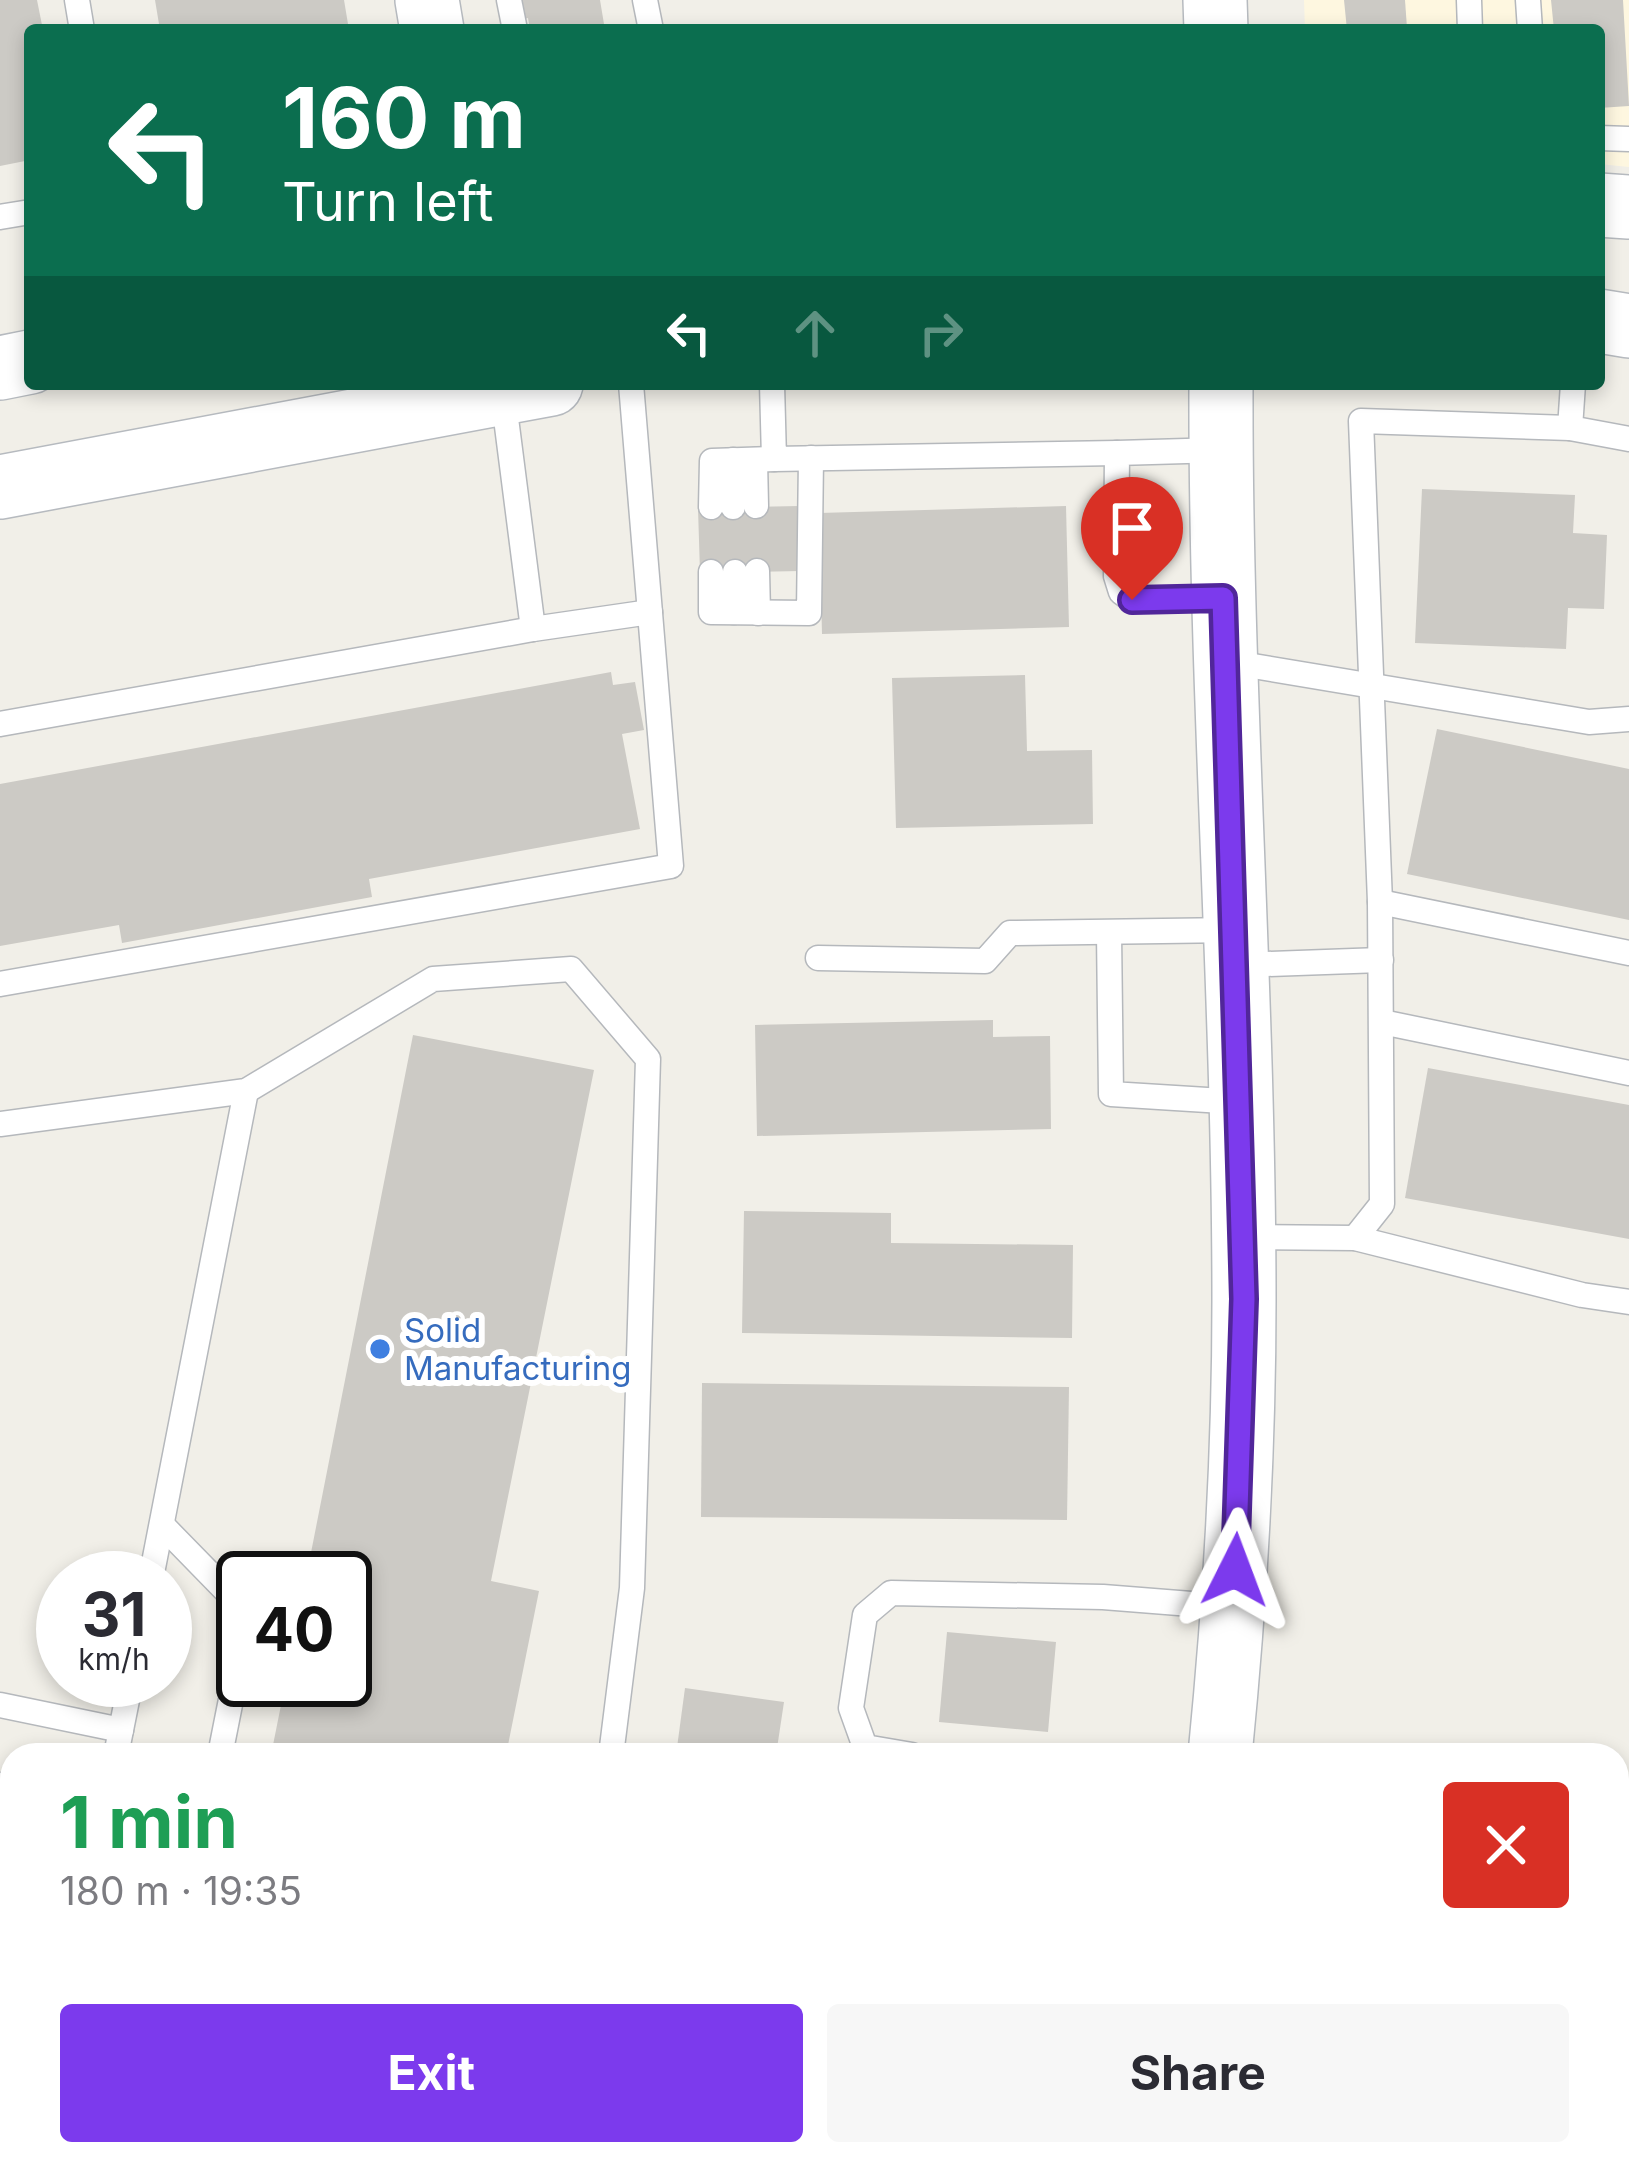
<!DOCTYPE html>
<meta charset="utf-8">
<style>
:root{--surface:#fff;--page:#f7f7f7;--text:#2b2b33;--muted:#7c7c81;--accent:#7c3aed}
body{margin:0;font-family:Inter,sans-serif;background:var(--page);color:var(--text);height:100vh;display:flex;flex-direction:column;font-size:45px;white-space:nowrap}
*{box-sizing:border-box;margin:0}
p{font-size:39px;color:var(--muted)}
.icon{flex:none;width:66px;height:66px;fill:none;stroke:currentColor;stroke-width:2;stroke-linecap:round;stroke-linejoin:round}
.map{position:relative;flex:1;overflow:hidden}
.side{position:absolute;left:0px;top:1743px;width:1629px;height:423px;display:flex;flex-direction:column;background:var(--surface);border-radius:36px 36px 0 0;box-shadow:0 6px 18px #0003}
.side>*{flex:none}
.guide{position:absolute;left:24px;top:24px;width:1581px;height:366px;border-radius:12px;box-shadow:0 6px 18px #0003;background:#0b6e4f;color:#fff;overflow:hidden}
.speed{position:absolute;left:36px;top:1551px;display:flex;gap:24px;font-size:60px;font-weight:700;text-align:center}
.speed>*{display:grid;place-content:center;width:156px;height:156px;border-radius:50%;background:var(--surface);box-shadow:0 6px 18px #0003;line-height:1}
.speed small{font-size:30px;font-weight:400}
.speed .limit{border:6px solid #111;border-radius:18px;background:#fff;color:#111}
.pin{position:absolute;display:grid;place-items:center;width:102px;height:102px;color:#fff;margin:-123px -51px;border-radius:50% 50% 50% 0;rotate:-45deg;box-shadow:0 0 12px #0007}
.pin .icon{rotate:45deg}
.me{position:absolute;width:132px;margin:-66px;rotate:3deg;stroke-linejoin:round;filter:drop-shadow(0 0 9px #0008)}
.turn{display:flex;align-items:center;gap:42px;height:252px;padding:0 60px;font-size:54px}
.turn .icon{width:156px;height:156px;stroke-width:2.5}
.turn b{display:block;font-size:84px;line-height:102px}
.lanes{display:flex;align-items:center;height:114px;padding:0 60px;background:#0003;justify-content:center;gap:60px;direction:ltr}
.lanes .off{opacity:.35}
.round{display:grid;place-items:center;flex:none;width:126px;height:126px;border-radius:12px;background:var(--page)}
.headline{display:flex;align-items:center;justify-content:space-between;height:204px;padding:0 60px}
h1{font-size:72px;font-weight:700;line-height:90px;color:#1e9e55}
.primary-button{display:flex;gap:24px;margin-top:auto;padding:24px 60px}
.primary-button a{flex:1;height:138px;border-radius:12px;background:var(--accent);color:#fff;font-size:48px;font-weight:700;line-height:138px;text-align:center}
.primary-button a+a{background:var(--page);color:var(--text)}
.map>svg:first-child{display:block}
</style>
<div class="map">
<svg width="1629" height="2164" viewBox="0 0 1629 2164">
<rect width="100%" height="100%" fill="#f1efe8"/>
<polygon fill="#fef7e0" points="1304,0 1629,0 1629,167 1599,164 1599,30 1305,30"/>
<g fill="#cccac5">
<polygon points="0,0 37,0 43,30 30,30 30,160 0,166"/>
<polygon points="155,0 344,0 349,30 160,30"/>
<polygon points="515,0 600,0 605,30 530,30 528,18 519,20"/>
<polygon points="1344,0 1405,0 1407,28 1347,30"/>
<polygon points="1551,0 1623,0 1629,106 1599,108 1599,30 1554,30"/>
<polygon points="1422,489 1575,495 1573,533 1607,535 1604,609 1568,608 1566,649 1415,643"/>
<polygon points="799,506 801,571 700,573 698,508"/>
<polygon points="1066,506 1069,627 822,634 819,513"/>
<polygon points="611,672 613,685 635,682 644,730 622,734 640,829 369,879 372,897 122,943 119,925 0,946 0,784"/>
<polygon points="1025,675 1027,751 1092,750 1093,824 896,828 892,678"/>
<polygon points="1437,729 1629,769 1629,920 1407,874"/>
<polygon points="993,1020 993,1037 1050,1036 1051,1129 757,1136 755,1025"/>
<polygon points="413,1035 594,1070 491,1581 539,1591 506,1755 271,1755 286,1680 345,1680 345,1578 306,1578"/>
<polygon points="1428,1068 1629,1105 1629,1239 1405,1198"/>
<polygon points="744,1211 891,1213 891,1243 1073,1245 1072,1338 742,1333"/>
<polygon points="702,1383 1069,1387 1067,1520 701,1517"/>
<polygon points="947,1632 1056,1642 1048,1732 939,1722"/>
<polygon points="685,1688 784,1702 776,1755 676,1755"/>
<polygon points="0,1824 12,1826 12,2061 0,2059"/>
<polygon points="193,2154 426,2154 424,2164 191,2164"/>
<polygon points="786,2154 993,2154 991,2164 785,2164"/>
</g>
<g fill="none" stroke-linecap="round" stroke-linejoin="round">
<g stroke="#b5b8bc" stroke-width="27">
<g id="lane">
<polyline points="77,0 82,30"/>
<polyline points="509,0 515,30"/>
<polyline points="645,0 651,30"/>
<polyline points="1469,0 1470,30"/>
<polyline points="1528,0 1530,30"/>
<polyline points="1599,138 1629,139"/>
<polyline points="0,217 30,212"/>
<polyline points="772,384 774,459 1117,453"/>
<polyline points="1573,384 1570,428 1629,439"/>
<polyline points="1221,450 1117,453 1116,576 1121,592 1132,600 1221,599"/>
<polyline points="733,460 733,507"/>
<polyline points="755,460 756,506"/>
<polyline points="711,507 712,461 774,459"/>
<polyline points="757,571 758,613"/>
<polyline points="711,572 711,612 809,613 811,458"/>
<polyline points="734,612 735,572"/>
<polyline points="533,629 650,612"/>
<polyline points="1229,662 1589,722 1629,719"/>
<polyline points="0,724 533,629 503,395"/>
<polyline points="1380,902 1629,953"/>
<polyline points="1109,933 1111,1094 1239,1102"/>
<polyline points="818,958 985,961 1010,933 1235,930"/>
<polyline points="1239,965 1381,960"/>
<polyline points="0,984 671,866 631,384"/>
<polyline points="1382,1022 1629,1073"/>
<polyline points="0,1124 246,1091 433,979 571,969 648,1059 632,1588 611,1755"/>
<polyline points="1245,1237 1355,1238 1382,1204 1380,902 1361,421 1570,428"/>
<polyline points="1355,1238 1582,1295 1629,1302"/>
<polyline points="162,1525 243,1608"/>
<polyline points="151,1578 246,1091"/>
<polyline points="0,1705 121,1730"/>
<polyline points="116,1755 131,1680"/>
<polyline points="220,1755 243,1639"/>
<polyline points="912,1755 865,1747 851,1708 865,1615 891,1593 1103,1597 1229,1607"/>
<polyline points="0,1785 12,1787"/>
<polyline points="1617,2051 1629,2054"/>
<polyline points="33,2164 35,2154"/>
<polyline points="140,2164 142,2154"/>
<polyline points="554,2164 555,2154"/>
</g>
</g>
<g stroke="#b6babf" stroke-width="66">
<g id="secondary">
<polyline points="427,0 432,30"/>
<polyline points="1215,0 1216,30"/>
<polyline points="1599,205 1629,207"/>
<polyline points="1599,321 1629,326"/>
<polyline points="0,368 30,362"/>
<polyline points="0,487 551,384"/>
<path d="M 1220,1755 C 1235,1604 1244,1453 1244,1301 C 1244,995 1220,690 1221,384"/>
<polyline points="1157,2164 1159,2154"/>
</g>
</g>
<use href="#lane" stroke="#fff" stroke-width="24"/>
<use href="#secondary" stroke="#fff" stroke-width="63"/>
</g>
<g fill="none" stroke-linecap="round" stroke-linejoin="round">
<g stroke="#51269a" stroke-width="30">
<polyline id="route" points="1132,600 1223,598 1244,1299 1235,1570"/>
</g>
<use href="#route" stroke="#7c3aed" stroke-width="21"/>
</g>
<circle fill="#3f7fe0" stroke="#fff" stroke-width="4.5" cx="380" cy="1349" r="12"/>
<g text-anchor="middle" stroke-width="12" stroke-linejoin="round" paint-order="stroke">
<g font-size="33" fill="#366cbe" stroke="#fff" text-anchor="start">
<text x="404" y="1342">Solid<tspan x="404" dy="38">Manufacturing</tspan></text>
</g>
</g>
</svg>
<div class="speed"><div>31<small>km/h</small></div><div class="limit">40</div></div>
<div class="pin" style="left:1132px;top:600px;background:#d93025"><svg class="icon" aria-label="arrive" viewBox="0 0 24 24"><path d="M6 21V4h12l-3 4 3 4H6"/></svg></div>
<svg class="me" style="left:1235px;top:1570px" viewBox="-20 -20 40 40"><path d="M0-17L14 15 0 8-14 15z" fill="#7c3aed" stroke="#fff" stroke-width="4"/></svg>
<div class="guide">
<div class="turn"><svg class="icon" aria-label="left" viewBox="0 0 24 24"><path d="M17 20v-9H6M10 6l-5 5 5 5"/></svg><div><b>160 m</b>Turn left</div></div>
<div class="lanes"><svg class="icon" aria-label="left" viewBox="0 0 24 24"><path d="M17 20v-9H6M10 6l-5 5 5 5"/></svg><svg class="icon off" aria-label="ahead" viewBox="0 0 24 24"><path d="M12 20V5M6 11l6-6 6 6"/></svg><svg class="icon off" aria-label="right" viewBox="0 0 24 24"><path d="M7 20v-9h11M14 6l5 5-5 5"/></svg></div>
</div>
<section class="side">
<div class="headline"><div><h1>1 min</h1><p>180 m · 19:35</p></div><a class="round" style="background:#d93025;color:#fff"><svg class="icon" aria-label="close" viewBox="0 0 24 24"><path d="M6 6l12 12M18 6L6 18"/></svg></a></div>
<div class="primary-button"><a>Exit</a><a>Share</a></div>
</section>
</div>
